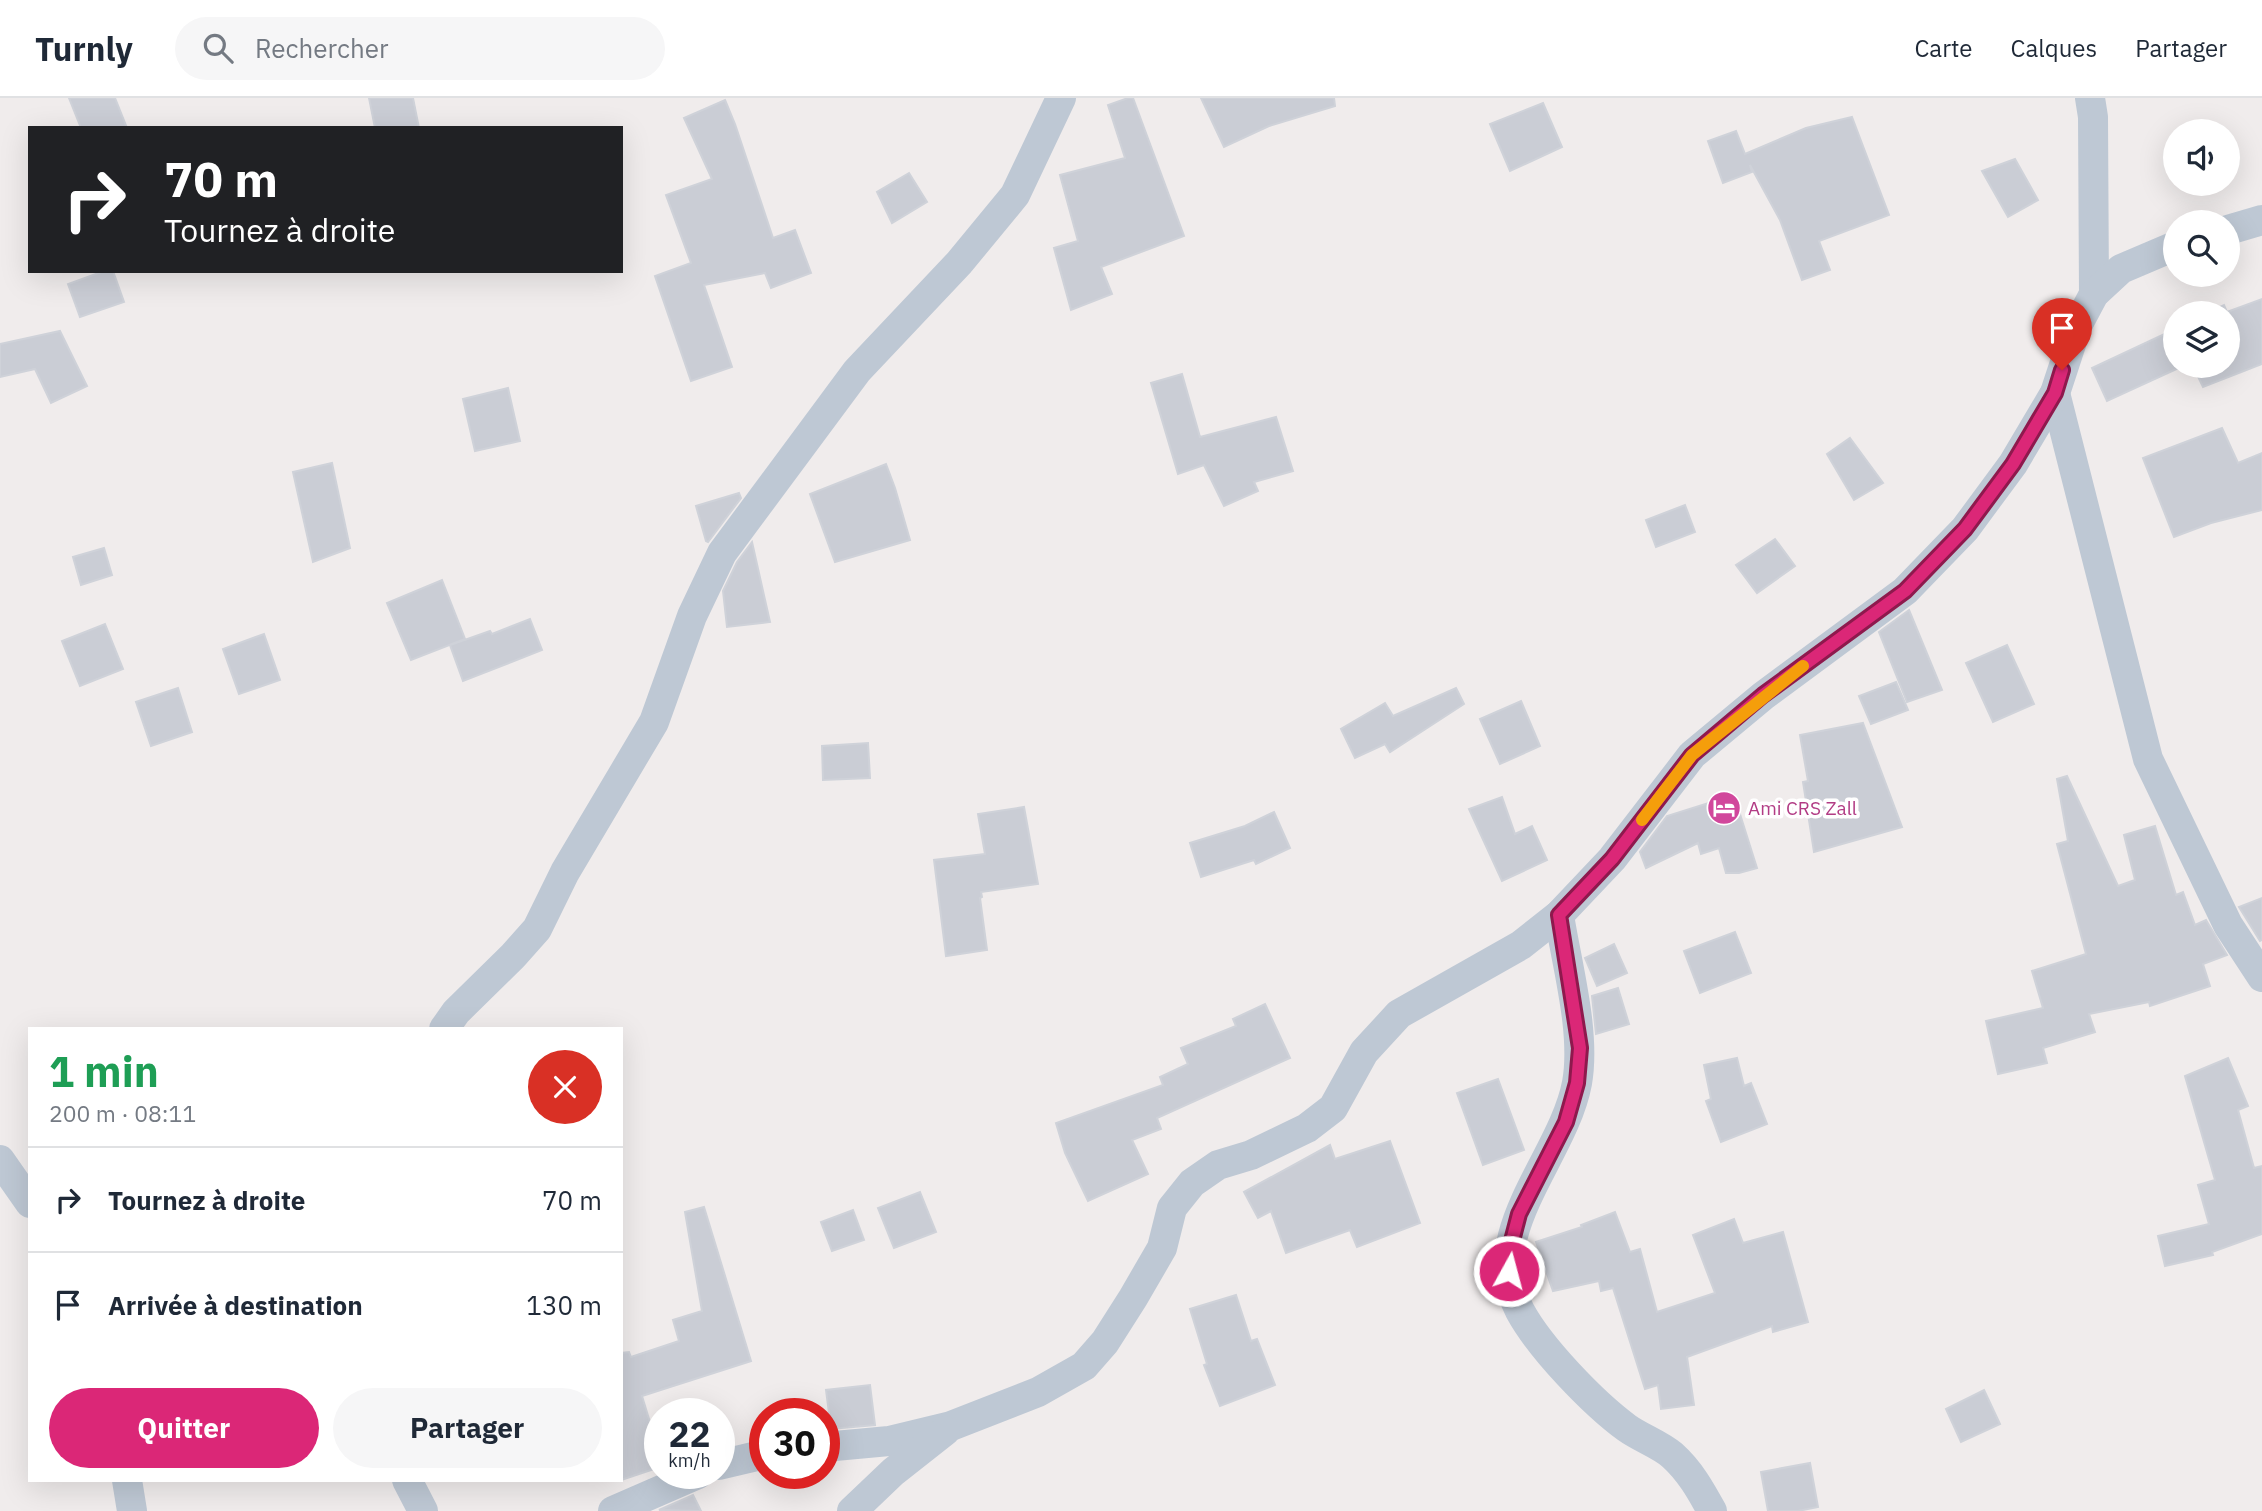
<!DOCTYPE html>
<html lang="fr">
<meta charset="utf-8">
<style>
:root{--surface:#fff;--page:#f6f6f7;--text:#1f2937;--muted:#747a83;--line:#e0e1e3;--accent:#db2777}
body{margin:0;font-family:"IBM Plex Sans",sans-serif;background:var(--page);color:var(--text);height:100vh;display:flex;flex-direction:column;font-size:26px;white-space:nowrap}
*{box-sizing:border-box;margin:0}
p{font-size:23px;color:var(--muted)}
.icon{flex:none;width:38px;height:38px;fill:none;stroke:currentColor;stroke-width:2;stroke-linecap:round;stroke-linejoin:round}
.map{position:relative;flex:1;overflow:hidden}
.side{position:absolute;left:28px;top:929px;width:595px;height:455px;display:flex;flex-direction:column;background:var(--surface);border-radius:0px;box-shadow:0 7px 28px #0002}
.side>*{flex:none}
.banner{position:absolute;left:28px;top:28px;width:595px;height:147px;border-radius:0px;box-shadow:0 7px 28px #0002;background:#202124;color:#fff;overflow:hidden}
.buttons{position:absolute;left:2163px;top:21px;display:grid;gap:14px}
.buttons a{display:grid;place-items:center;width:77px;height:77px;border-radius:50%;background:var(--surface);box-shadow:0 7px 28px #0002;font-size:35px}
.speed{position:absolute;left:644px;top:1300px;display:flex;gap:14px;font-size:35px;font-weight:700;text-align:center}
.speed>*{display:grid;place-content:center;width:91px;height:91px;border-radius:50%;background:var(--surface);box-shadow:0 7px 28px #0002;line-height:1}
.speed small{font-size:18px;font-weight:400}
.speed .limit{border:10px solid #d22;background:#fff;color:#111}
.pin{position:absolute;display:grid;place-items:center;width:60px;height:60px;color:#fff;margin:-72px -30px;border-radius:50% 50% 50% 0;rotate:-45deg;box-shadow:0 0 7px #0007}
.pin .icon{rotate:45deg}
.me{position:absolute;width:77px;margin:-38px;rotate:7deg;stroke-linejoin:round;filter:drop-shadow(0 0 5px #0008)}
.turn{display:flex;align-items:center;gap:24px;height:147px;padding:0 21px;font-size:32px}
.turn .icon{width:91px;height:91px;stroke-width:2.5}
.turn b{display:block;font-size:49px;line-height:60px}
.round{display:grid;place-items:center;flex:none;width:74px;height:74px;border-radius:37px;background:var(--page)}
.overview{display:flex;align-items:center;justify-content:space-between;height:119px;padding:0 21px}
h1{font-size:42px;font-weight:800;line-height:52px;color:#1e9e55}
.cta{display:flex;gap:14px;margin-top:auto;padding:14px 21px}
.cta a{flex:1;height:80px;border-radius:42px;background:var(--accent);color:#fff;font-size:28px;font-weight:800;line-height:80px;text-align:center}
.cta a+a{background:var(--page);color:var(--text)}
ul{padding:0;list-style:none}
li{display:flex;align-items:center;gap:21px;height:105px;padding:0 21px;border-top:2px solid var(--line)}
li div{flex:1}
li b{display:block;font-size:26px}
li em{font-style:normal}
header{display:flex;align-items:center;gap:42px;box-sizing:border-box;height:98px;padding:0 35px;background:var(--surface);border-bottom:2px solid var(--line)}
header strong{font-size:33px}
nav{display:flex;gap:38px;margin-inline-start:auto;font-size:24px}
.search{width:490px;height:63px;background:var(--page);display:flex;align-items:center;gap:18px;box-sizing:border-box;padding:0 24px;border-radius:38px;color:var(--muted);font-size:26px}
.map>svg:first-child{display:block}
</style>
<header>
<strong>Turnly</strong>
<div class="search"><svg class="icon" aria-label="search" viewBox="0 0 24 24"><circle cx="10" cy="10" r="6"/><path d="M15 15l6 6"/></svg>Rechercher</div>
<nav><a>Carte</a><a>Calques</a><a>Partager</a></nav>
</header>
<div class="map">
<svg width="2262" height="1413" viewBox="0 0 2262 1413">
<rect width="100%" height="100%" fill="#f0ecec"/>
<g fill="#cacdd5" stroke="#cfd2d9" stroke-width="2">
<polygon points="69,0 115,0 127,30 81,30"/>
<polygon points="369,0 413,0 419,30 375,30"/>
<polygon points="1128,0 1133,0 1184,138 1101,169 1112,196 1071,212 1054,150 1078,143 1060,77 1125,60 1108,7"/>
<polygon points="1201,0 1334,0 1335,8 1269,28 1224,49"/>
<polygon points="725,2 735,26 773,140 795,132 811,175 771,190 765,175 704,187 732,269 691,283 655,178 691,165 666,97 712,81 684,20"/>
<polygon points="1543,5 1562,49 1510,73 1490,26"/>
<polygon points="1852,19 1889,117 1819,143 1830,172 1802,182 1780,122 1750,67 1752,74 1723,85 1708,43 1736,33 1745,56 1806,30"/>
<polygon points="2015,61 2038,102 2008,119 1982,73"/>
<polygon points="909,75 927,104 892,125 877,94"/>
<polygon points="104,173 113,173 124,204 80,219 68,186"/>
<polygon points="2262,201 2262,266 2203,289 2193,268 2228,268 2228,215 2207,215 2224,207 2227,214"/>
<polygon points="2175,231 2175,268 2183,268 2107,303 2092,270"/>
<polygon points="60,233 87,288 51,305 35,271 0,279 0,246"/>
<polygon points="1182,276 1200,339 1276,319 1293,373 1254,384 1258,393 1224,408 1204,367 1178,376 1151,285"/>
<polygon points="508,290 520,343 475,353 463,301"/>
<polygon points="2222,330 2238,365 2262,355 2262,412 2211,425 2174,439 2143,360"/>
<polygon points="1850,340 1883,385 1854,402 1827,356"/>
<polygon points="332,365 350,450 313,464 293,374"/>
<polygon points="886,366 895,390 910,442 835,464 810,396"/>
<polygon points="739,395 741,400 708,444 706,443 696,408"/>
<polygon points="1685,407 1695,434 1656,449 1646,422"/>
<polygon points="1775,441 1795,468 1757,495 1736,467"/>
<polygon points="752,444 770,524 727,529 723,493 737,464"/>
<polygon points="104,450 112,477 81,487 73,459"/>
<polygon points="442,482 465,541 411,562 387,505"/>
<polygon points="1909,512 1942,592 1907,604 1879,534"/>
<polygon points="530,521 542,552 463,583 450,547 490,533 492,536"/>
<polygon points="105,526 123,571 80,588 62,543"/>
<polygon points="264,536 280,582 239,596 223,551"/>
<polygon points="2007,547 2034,606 1993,624 1966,565"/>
<polygon points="1896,584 1908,612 1871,626 1859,598"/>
<polygon points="178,590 192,634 151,648 136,604"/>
<polygon points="1456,590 1464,606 1390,654 1385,646 1355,660 1341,631 1385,605 1393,618"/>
<polygon points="1521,603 1540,648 1500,666 1480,621"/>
<polygon points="1863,625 1902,729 1814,754 1803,684 1808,683 1800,637"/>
<polygon points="868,645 870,680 823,682 822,648"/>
<polygon points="2067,678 2118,788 2135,782 2124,737 2155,728 2176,797 2183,794 2195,827 2206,822 2227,857 2203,866 2210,888 2150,908 2149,904 2089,916 2095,934 2043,950 2047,965 1998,976 1986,923 2043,910 2032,873 2086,856 2057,746 2068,743 2057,681"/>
<polygon points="1734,697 1757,770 1739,775 1726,775 1719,750 1701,756 1698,745 1646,770 1640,754 1667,718"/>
<polygon points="1502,699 1515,736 1532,728 1547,762 1502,783 1469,711"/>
<polygon points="1024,709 1038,786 981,794 982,799 980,800 987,852 946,858 934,762 985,756 978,716"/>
<polygon points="1274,714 1290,750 1256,766 1254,762 1201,779 1190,745 1245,728"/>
<polygon points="2262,800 2262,842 2260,843 2239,809"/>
<polygon points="1735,834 1751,875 1700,895 1684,853"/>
<polygon points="1614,846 1627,875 1597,888 1585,860"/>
<polygon points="1618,890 1629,926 1596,936 1592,898"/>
<polygon points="1265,906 1290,960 1157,1020 1161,1031 1132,1042 1148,1076 1088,1103 1065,1055 1056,1025 1163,987 1160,979 1188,966 1181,950 1236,928 1233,921"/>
<polygon points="1737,960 1744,988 1751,985 1767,1026 1721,1044 1706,1003 1711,1001 1704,967"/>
<polygon points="2228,960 2248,1008 2238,1012 2254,1070 2262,1068 2262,1136 2212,1154 2213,1157 2165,1168 2158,1138 2209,1126 2198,1087 2215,1082 2185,978"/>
<polygon points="1498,981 1524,1052 1483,1067 1457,995"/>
<polygon points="1390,1043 1420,1125 1357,1149 1350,1132 1286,1155 1271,1113 1258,1120 1244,1094 1330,1047 1335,1061"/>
<polygon points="920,1094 936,1134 894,1150 878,1110"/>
<polygon points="704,1109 751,1263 642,1298 660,1357 660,1369 621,1382 621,1255 629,1254 631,1259 679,1243 673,1222 702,1213 685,1114"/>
<polygon points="853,1112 864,1142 832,1153 821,1124"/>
<polygon points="1615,1114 1630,1154 1640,1151 1657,1214 1715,1195 1693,1137 1734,1121 1743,1145 1783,1134 1808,1224 1773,1234 1772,1228 1687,1259 1694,1307 1661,1311 1658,1287 1645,1291 1613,1190 1601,1193 1599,1183 1553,1193 1536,1144 1582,1129 1581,1127"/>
<polygon points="1236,1197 1251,1243 1257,1241 1275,1287 1220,1308 1204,1267 1207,1266 1190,1211"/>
<polygon points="870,1287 875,1327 831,1331 826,1292"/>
<polygon points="1984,1292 2000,1326 1961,1344 1946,1311"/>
<polygon points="1810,1365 1818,1409 1798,1413 1768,1413 1761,1374"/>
<polygon points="693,1397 701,1413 659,1412"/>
</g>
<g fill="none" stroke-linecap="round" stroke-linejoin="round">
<g stroke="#bec8d4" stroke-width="30">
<polyline points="2090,0 2093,19 2094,196"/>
<polyline points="2228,132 2262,122"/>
<polyline points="2055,295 2148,661 2228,827 2262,879"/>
<path d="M 1559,817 C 1567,868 1586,935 1577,985 C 1563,1060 1479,1135 1520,1213 C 1540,1250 1593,1305 1627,1330 C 1641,1340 1659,1346 1672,1357 C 1690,1373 1701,1393 1712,1413"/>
<polyline points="444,931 456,914 513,858 537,831 565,774 654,624 692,518 722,455 857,273 959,165 1015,97 1061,0"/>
<polyline points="0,1062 30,1105"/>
<polyline points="824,1349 889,1343 951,1328 1038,1294 1084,1268 1105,1244 1133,1200 1162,1150 1172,1110 1192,1085 1218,1067 1251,1057 1307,1030 1333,1010 1364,954 1399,916 1521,847 1559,817 1612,761 1692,657 1763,598 1905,493 1965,431 2013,366 2055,295 2077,228 2094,196 2121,171 2175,148"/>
<polyline points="719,1367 765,1356"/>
<polyline points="127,1382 132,1413"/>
<polyline points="407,1382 423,1413"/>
<polyline points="613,1413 698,1376"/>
<polyline points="852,1413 893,1374 945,1333"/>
</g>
</g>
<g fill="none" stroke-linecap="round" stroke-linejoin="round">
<g stroke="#8e194d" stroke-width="18">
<polyline id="route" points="1509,1173 1508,1158 1519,1116 1566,1024 1577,985 1580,950 1559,817 1612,761 1692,657 1763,597 1905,493 1965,431 2013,366 2055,295 2062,272"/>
</g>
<use href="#route" stroke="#db2777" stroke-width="12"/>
<polyline stroke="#f59e0b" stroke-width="12" points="1642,722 1692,657 1803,568"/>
</g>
<defs>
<g id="hotel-disc" transform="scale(1.75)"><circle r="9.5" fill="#d1479c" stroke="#fff"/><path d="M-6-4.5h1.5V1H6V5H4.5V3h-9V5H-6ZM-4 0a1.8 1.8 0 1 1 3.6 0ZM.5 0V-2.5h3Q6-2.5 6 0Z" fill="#fff"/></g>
</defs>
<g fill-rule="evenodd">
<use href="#hotel-disc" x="1724" y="710"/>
</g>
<g text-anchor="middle" stroke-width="7" stroke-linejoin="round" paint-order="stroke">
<g font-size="19" fill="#b23c85" stroke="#fff" text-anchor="start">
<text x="1748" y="717">Ami CRS Zall</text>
</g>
</g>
</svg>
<div class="buttons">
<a><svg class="icon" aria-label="sound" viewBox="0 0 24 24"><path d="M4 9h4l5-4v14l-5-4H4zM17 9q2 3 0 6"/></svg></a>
<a><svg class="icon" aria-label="search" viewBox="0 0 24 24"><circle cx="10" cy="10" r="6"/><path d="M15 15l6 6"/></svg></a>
<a><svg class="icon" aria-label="layers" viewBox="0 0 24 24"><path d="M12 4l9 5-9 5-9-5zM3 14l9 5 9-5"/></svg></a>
</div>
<div class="speed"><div>22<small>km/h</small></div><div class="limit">30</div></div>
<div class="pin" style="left:2062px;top:272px;background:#d93025"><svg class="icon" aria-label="arrive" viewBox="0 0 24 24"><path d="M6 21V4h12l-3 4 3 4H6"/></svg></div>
<svg class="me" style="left:1509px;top:1173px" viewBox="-20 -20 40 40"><circle r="17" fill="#db2777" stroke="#fff" stroke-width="3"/><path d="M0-11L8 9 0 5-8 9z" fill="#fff"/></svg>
<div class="banner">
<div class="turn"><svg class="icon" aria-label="right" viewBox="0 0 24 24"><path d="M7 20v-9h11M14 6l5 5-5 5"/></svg><div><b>70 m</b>Tournez à droite</div></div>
</div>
<section class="side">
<div class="overview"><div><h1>1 min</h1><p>200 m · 08:11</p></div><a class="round" style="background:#d93025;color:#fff"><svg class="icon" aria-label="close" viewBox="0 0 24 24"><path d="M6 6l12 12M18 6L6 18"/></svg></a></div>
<ul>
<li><svg class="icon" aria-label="right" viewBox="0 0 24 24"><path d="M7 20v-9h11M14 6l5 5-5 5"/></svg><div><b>Tournez à droite</b></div><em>70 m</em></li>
<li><svg class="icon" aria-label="arrive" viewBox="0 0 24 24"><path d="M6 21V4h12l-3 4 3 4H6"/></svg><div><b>Arrivée à destination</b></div><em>130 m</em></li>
</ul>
<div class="cta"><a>Quitter</a><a>Partager</a></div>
</section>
</div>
